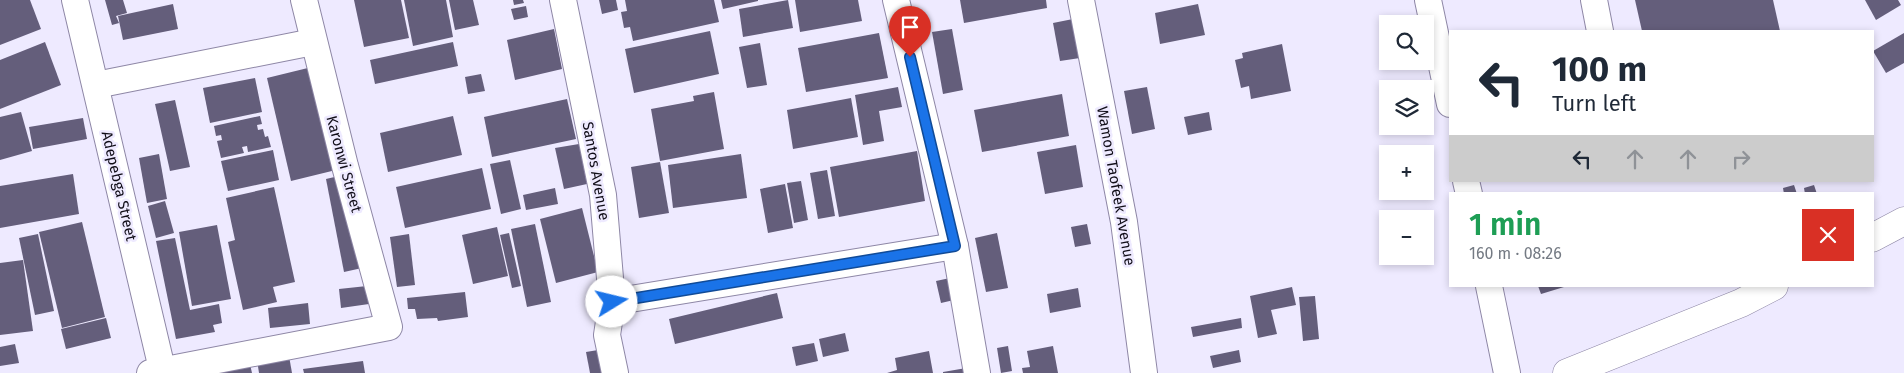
<!DOCTYPE html>
<meta charset="utf-8">
<style>
:root{--surface:#fff;--page:#f6f6f7;--text:#1f2937;--muted:#747a83}
body{margin:0;font-family:"Fira Sans",sans-serif;background:var(--page);color:var(--text);height:100vh;display:flex;flex-direction:column;font-size:19px;white-space:nowrap}
*{box-sizing:border-box;margin:0}
p{font-size:16px;color:var(--muted)}
.icon{flex:none;width:28px;height:28px;fill:none;stroke:currentColor;stroke-width:2;stroke-linecap:round;stroke-linejoin:round}
.map{position:relative;flex:1;overflow:hidden}
.details{position:absolute;left:1449px;top:192px;width:425px;height:95px;display:flex;flex-direction:column;background:var(--surface);border-radius:0px;box-shadow:0 2px 8px #0003}
.details>*{flex:none}
.hud{position:absolute;left:1449px;top:30px;width:425px;height:152px;border-radius:0px;box-shadow:0 2px 8px #0003;background:#fff;color:var(--text);overflow:hidden}
.tools{position:absolute;left:1379px;top:15px;display:grid;gap:10px}
.tools a{display:grid;place-items:center;width:55px;height:55px;border-radius:0px;background:var(--surface);box-shadow:0 2px 8px #0003;font-size:25px}
.pin{position:absolute;display:grid;place-items:center;width:42px;height:42px;color:#fff;margin:-51px -21px;border-radius:50% 50% 50% 0;rotate:-45deg;box-shadow:0 0 5px #0007}
.pin .icon{rotate:45deg}
.me{position:absolute;width:55px;margin:-28px;rotate:81deg;stroke-linejoin:round;filter:drop-shadow(0 0 4px #0008)}
.turn{display:flex;align-items:center;gap:18px;height:105px;padding:0 20px;font-size:22px}
.turn .icon{width:65px;height:65px;stroke-width:2.5}
.turn b{display:block;font-size:35px;line-height:42px}
.lanes{display:flex;align-items:center;height:48px;padding:0 20px;background:#0003;justify-content:center;gap:25px;direction:ltr}
.lanes .off{opacity:.35}
.round{display:grid;place-items:center;flex:none;width:52px;height:52px;border-radius:0px;background:var(--page)}
.headline{display:flex;align-items:center;justify-content:space-between;height:85px;padding:0 20px}
h1{font-size:30px;font-weight:600;line-height:38px;color:#1e9e55}
.map>svg:first-child{display:block}
</style>
<div class="map">
<svg width="1904" height="373" viewBox="0 0 1904 373">
<rect width="100%" height="100%" fill="#eeeaff"/>
<g fill="#645e7b">
<polygon points="0,0 30,0 41,29 0,45"/>
<polygon points="105,0 123,0 127,13 116,16 119,23 112,25"/>
<polygon points="354,0 401,0 409,38 364,47"/>
<polygon points="404,0 446,0 453,37 413,46"/>
<polygon points="449,0 473,0 479,25 455,30"/>
<polygon points="513,0 523,0 524,3 514,5"/>
<polygon points="599,0 616,0 618,10 602,14"/>
<polygon points="625,0 714,0 719,22 633,41 630,27 624,28 621,12 627,11"/>
<polygon points="721,0 758,0 758,1 723,9"/>
<polygon points="788,0 793,28 743,37 739,9"/>
<polygon points="795,0 858,0 862,21 800,32"/>
<polygon points="960,0 1046,0 1047,8 964,23"/>
<polygon points="1635,0 1773,0 1780,31 1642,31"/>
<polygon points="1865,0 1898,0 1901,5 1876,20"/>
<polygon points="173,4 178,29 123,40 118,16"/>
<polygon points="1198,4 1205,35 1160,44 1155,13"/>
<polygon points="526,6 528,17 514,20 511,9"/>
<polygon points="1073,19 1080,58 1060,61 1053,23"/>
<polygon points="554,29 562,69 515,80 507,40"/>
<polygon points="952,29 963,90 943,94 932,32"/>
<polygon points="710,31 719,74 634,93 625,49"/>
<polygon points="879,33 888,78 806,92 798,48"/>
<polygon points="1904,33 1904,63 1886,73 1873,51"/>
<polygon points="45,42 61,85 0,109 0,60"/>
<polygon points="453,42 458,66 375,84 370,60"/>
<polygon points="760,43 767,85 747,88 739,47"/>
<polygon points="1282,44 1291,91 1251,99 1249,86 1241,88 1235,60 1243,58 1242,53"/>
<polygon points="316,66 340,169 291,181 267,78"/>
<polygon points="481,74 485,91 468,94 465,77"/>
<polygon points="255,78 262,112 210,123 203,88"/>
<polygon points="898,87 902,107 879,111 884,141 863,145 855,95"/>
<polygon points="1147,87 1155,129 1132,134 1124,91"/>
<polygon points="714,92 724,149 660,161 651,109 694,101 693,96"/>
<polygon points="1062,94 1069,136 982,152 974,110"/>
<polygon points="851,98 858,137 793,149 787,110"/>
<polygon points="567,99 576,139 492,157 484,117"/>
<polygon points="175,100 190,167 170,171 155,104"/>
<polygon points="21,112 32,151 0,160 0,117"/>
<polygon points="1209,112 1212,130 1188,135 1184,117"/>
<polygon points="260,116 262,124 257,125 258,130 263,129 265,137 268,136 271,147 248,152 247,146 242,147 244,153 221,158 217,141 222,140 221,135 216,136 214,126"/>
<polygon points="453,116 462,155 388,172 380,133"/>
<polygon points="83,118 87,139 33,149 29,127"/>
<polygon points="579,144 587,184 564,189 555,148"/>
<polygon points="1076,145 1083,187 1045,194 1037,152"/>
<polygon points="273,150 279,180 228,191 221,161"/>
<polygon points="917,151 925,201 839,217 830,167"/>
<polygon points="159,154 167,199 147,203 139,158"/>
<polygon points="741,154 747,198 673,208 668,165"/>
<polygon points="510,160 521,209 501,214 490,164"/>
<polygon points="660,162 669,213 639,218 631,167"/>
<polygon points="482,168 491,209 405,228 396,187"/>
<polygon points="827,170 835,216 818,219 810,173"/>
<polygon points="73,174 79,214 0,228 0,186"/>
<polygon points="343,175 362,268 344,272 326,179"/>
<polygon points="801,181 808,220 794,223 787,183"/>
<polygon points="785,184 793,228 768,233 760,189"/>
<polygon points="1794,185 1797,194 1784,194 1783,188"/>
<polygon points="1814,185 1817,194 1805,194 1804,188"/>
<polygon points="274,187 295,282 273,287 277,302 243,310 228,242 235,240 226,198"/>
<polygon points="555,188 558,204 526,210 523,195"/>
<polygon points="165,201 174,233 156,238 148,206"/>
<polygon points="582,208 598,272 556,283 540,219"/>
<polygon points="82,222 105,317 62,328 39,232"/>
<polygon points="535,224 551,302 527,307 511,229"/>
<polygon points="1087,224 1091,244 1075,247 1071,227"/>
<polygon points="217,225 231,299 192,306 179,232"/>
<polygon points="497,227 508,276 473,284 462,235"/>
<polygon points="509,233 521,286 512,288 500,235"/>
<polygon points="997,233 1008,288 986,292 975,238"/>
<polygon points="38,234 54,311 35,315 19,238"/>
<polygon points="409,234 415,285 397,287 390,237"/>
<polygon points="175,238 190,310 219,304 222,323 213,325 215,332 176,339 156,241"/>
<polygon points="23,260 33,331 0,335 0,263"/>
<polygon points="950,278 954,300 941,303 936,281"/>
<polygon points="367,286 369,304 341,308 339,289"/>
<polygon points="1538,286 1564,286 1564,287 1541,294"/>
<polygon points="1292,287 1296,305 1271,310 1277,334 1258,338 1250,296"/>
<polygon points="1078,288 1081,307 1050,313 1047,294"/>
<polygon points="465,292 468,317 438,321 437,318 417,319 415,309 408,309 407,298"/>
<polygon points="777,293 783,318 675,344 669,319"/>
<polygon points="1315,296 1319,339 1303,341 1299,297"/>
<polygon points="308,303 310,324 270,328 268,308"/>
<polygon points="106,318 111,338 66,349 61,329"/>
<polygon points="1241,318 1242,328 1193,337 1191,327"/>
<polygon points="845,333 849,351 823,357 819,339"/>
<polygon points="814,343 818,361 796,366 792,347"/>
<polygon points="15,344 19,363 0,366 0,347"/>
<polygon points="1008,346 1012,371 1001,373 997,348"/>
<polygon points="1053,346 1058,373 1023,373 1022,368 1030,367 1027,351"/>
<polygon points="604,349 608,373 590,373 586,352"/>
<polygon points="1239,350 1241,362 1213,368 1210,356"/>
<polygon points="929,351 933,373 887,373 897,370 895,358"/>
<polygon points="289,356 292,373 259,373 257,360"/>
<polygon points="249,360 252,373 191,373"/>
<polygon points="363,361 365,373 304,373 303,369"/>
<polygon points="972,367 973,373 943,373 943,372"/>
</g>
<g fill="none" stroke-linecap="round" stroke-linejoin="round">
<g stroke="#8e87a6" stroke-width="28">
<g id="minor">
<polyline points="75,0 163,373"/>
<polyline points="563,0 603,195 612,302 607,335 615,373"/>
<polyline points="896,0 955,246 977,373"/>
<polyline points="1081,0 1124,222 1144,373"/>
<polyline points="1428,0 1450,104"/>
<polyline points="1594,0 1600,31"/>
<polyline points="96,85 313,42"/>
<polyline points="1466,181 1469,194"/>
<polyline points="1489,286 1507,373"/>
<polyline points="612,302 955,246"/>
<polyline points="150,373 389,327 345,166 304,0"/>
</g>
</g>
<g stroke="#8e87a6" stroke-width="29">
<g id="major">
<polyline points="1872,238 1904,221"/>
<polyline points="1567,373 1741,303 1774,286"/>
</g>
</g>
<use href="#minor" stroke="#fff" stroke-width="26"/>
<use href="#major" stroke="#fff" stroke-width="28"/>
</g>
<g fill="none" stroke-linecap="round" stroke-linejoin="round">
<g stroke="#114b97" stroke-width="12">
<polyline id="route" points="612,302 955,246 910,57"/>
</g>
<use href="#route" stroke="#1a73e8" stroke-width="9"/>
</g>
<g text-anchor="middle" stroke-width="5" stroke-linejoin="round" paint-order="stroke">
<g font-size="15" fill="#100d18" stroke="#eeeaff">
<text transform="translate(344 164) rotate(75)" y="5">Karonwi Street</text>
<text transform="translate(596 171) rotate(80)" y="5">Santos Avenue</text>
<text transform="translate(119 186) rotate(77)" y="5">Adepebga Street</text>
<text transform="translate(1116 186) rotate(80)" y="5">Wamon Taofeek Avenue</text>
</g>
</g>
</svg>
<div class="tools">
<a><svg class="icon" aria-label="search" viewBox="0 0 24 24"><circle cx="10" cy="10" r="6"/><path d="M15 15l6 6"/></svg></a>
<a><svg class="icon" aria-label="layers" viewBox="0 0 24 24"><path d="M12 4l9 5-9 5-9-5zM3 14l9 5 9-5"/></svg></a>
<a>+</a>
<a>−</a>
</div>
<div class="pin" style="left:910px;top:57px;background:#d93025"><svg class="icon" aria-label="arrive" viewBox="0 0 24 24"><path d="M6 21V4h12l-3 4 3 4H6"/></svg></div>
<svg class="me" style="left:612px;top:302px" viewBox="-20 -20 40 40"><circle r="19" fill="#fff"/><path d="M0-13L10 11 0 6-10 11z" fill="#1a73e8"/></svg>
<div class="hud">
<div class="turn"><svg class="icon" aria-label="left" viewBox="0 0 24 24"><path d="M17 20v-9H6M10 6l-5 5 5 5"/></svg><div><b>100 m</b>Turn left</div></div>
<div class="lanes"><svg class="icon" aria-label="left" viewBox="0 0 24 24"><path d="M17 20v-9H6M10 6l-5 5 5 5"/></svg><svg class="icon off" aria-label="ahead" viewBox="0 0 24 24"><path d="M12 20V5M6 11l6-6 6 6"/></svg><svg class="icon off" aria-label="ahead" viewBox="0 0 24 24"><path d="M12 20V5M6 11l6-6 6 6"/></svg><svg class="icon off" aria-label="right" viewBox="0 0 24 24"><path d="M7 20v-9h11M14 6l5 5-5 5"/></svg></div>
</div>
<section class="details">
<div class="headline"><div><h1>1 min</h1><p>160 m · 08:26</p></div><a class="round" style="background:#d93025;color:#fff"><svg class="icon" aria-label="close" viewBox="0 0 24 24"><path d="M6 6l12 12M18 6L6 18"/></svg></a></div>
</section>
</div>
